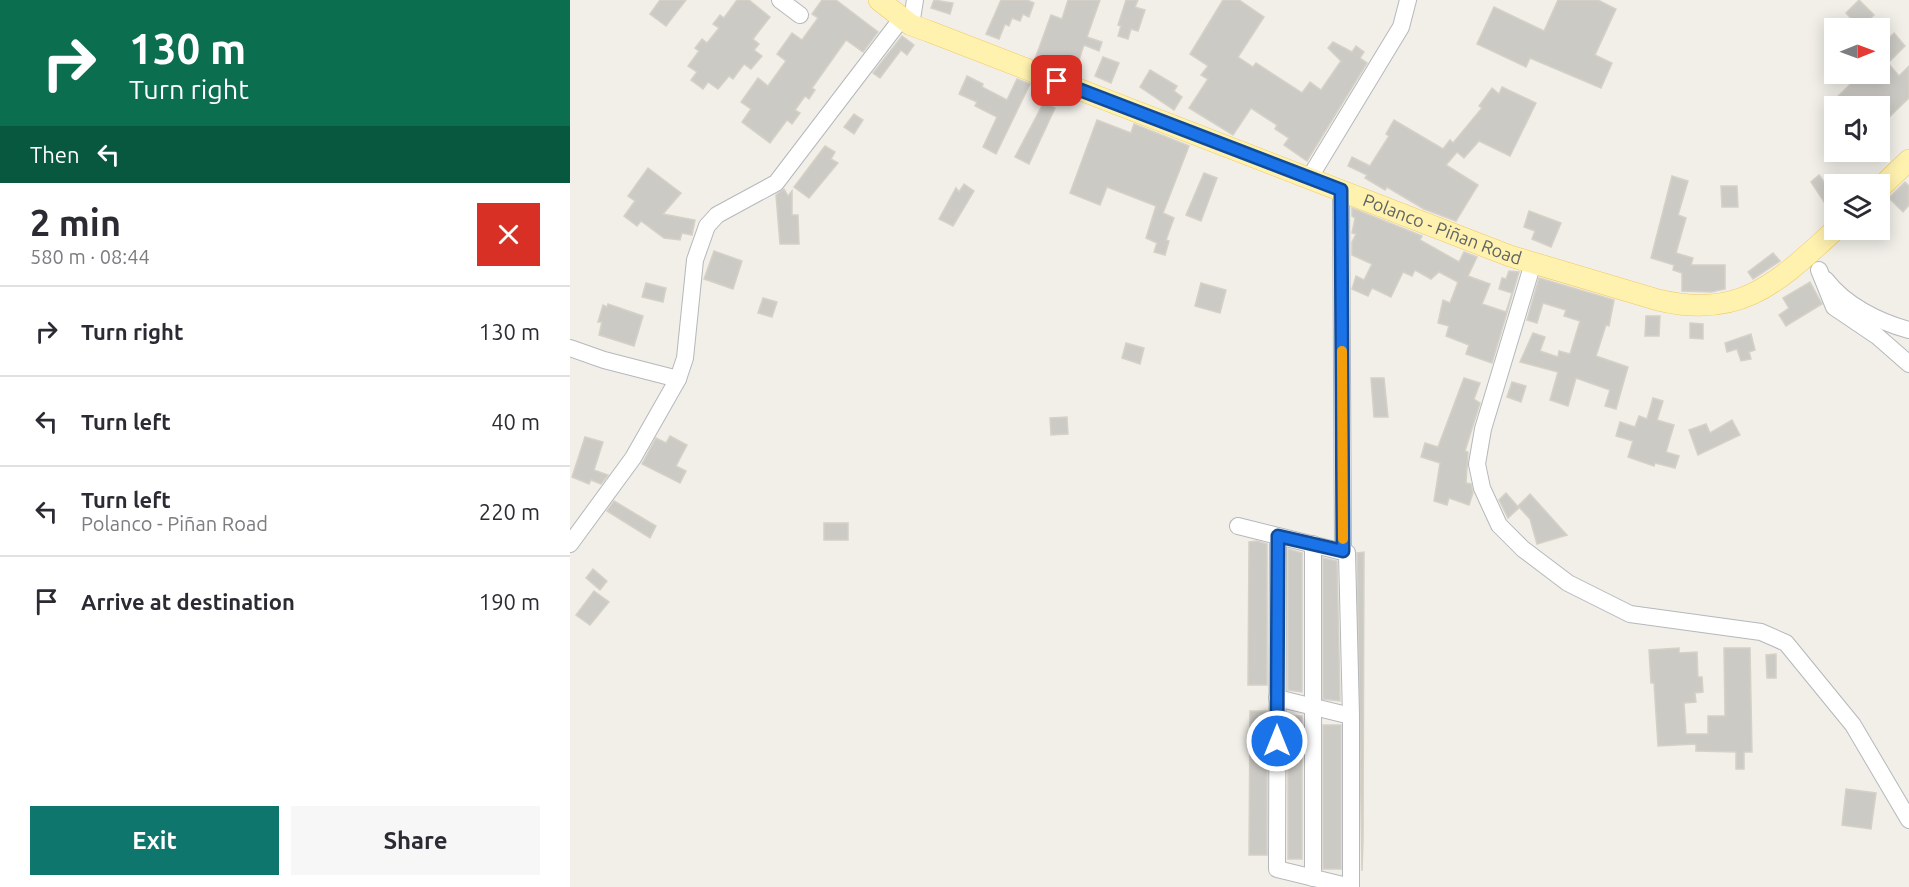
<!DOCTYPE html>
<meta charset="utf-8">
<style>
:root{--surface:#fff;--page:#f7f7f7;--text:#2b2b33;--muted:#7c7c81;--line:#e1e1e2;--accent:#0f766e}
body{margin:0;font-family:Ubuntu,sans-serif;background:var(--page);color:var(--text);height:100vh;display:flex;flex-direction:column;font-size:22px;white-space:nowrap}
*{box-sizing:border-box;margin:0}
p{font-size:20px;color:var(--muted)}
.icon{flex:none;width:33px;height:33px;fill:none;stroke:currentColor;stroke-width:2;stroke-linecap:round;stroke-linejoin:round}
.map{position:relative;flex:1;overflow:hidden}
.drawer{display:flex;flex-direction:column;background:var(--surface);width:570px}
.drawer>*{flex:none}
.guide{background:#0b6e4f;color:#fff;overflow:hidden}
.needle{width:39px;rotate:89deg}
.controls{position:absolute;left:1254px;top:18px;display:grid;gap:12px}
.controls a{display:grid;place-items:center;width:66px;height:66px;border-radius:0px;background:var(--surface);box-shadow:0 3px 15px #0003;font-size:30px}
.pin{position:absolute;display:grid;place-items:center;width:51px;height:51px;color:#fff;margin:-26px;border-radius:12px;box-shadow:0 3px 9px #0006}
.me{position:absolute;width:66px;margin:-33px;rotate:0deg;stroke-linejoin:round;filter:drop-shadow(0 0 4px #0008)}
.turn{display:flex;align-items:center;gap:21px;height:126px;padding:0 30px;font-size:27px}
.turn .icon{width:78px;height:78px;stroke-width:2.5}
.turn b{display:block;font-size:42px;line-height:51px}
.then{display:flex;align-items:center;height:57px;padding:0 30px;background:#0003;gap:12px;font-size:22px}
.round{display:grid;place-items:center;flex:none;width:63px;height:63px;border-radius:0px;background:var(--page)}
.summary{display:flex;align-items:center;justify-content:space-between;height:102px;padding:0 30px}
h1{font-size:36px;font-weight:700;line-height:45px}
.cta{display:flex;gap:12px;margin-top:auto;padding:12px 30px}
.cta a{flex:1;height:69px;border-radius:0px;background:var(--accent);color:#fff;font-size:24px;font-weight:700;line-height:69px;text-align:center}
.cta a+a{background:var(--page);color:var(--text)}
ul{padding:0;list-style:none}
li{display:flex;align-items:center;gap:18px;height:90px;padding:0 30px;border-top:2px solid var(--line)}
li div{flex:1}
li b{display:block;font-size:22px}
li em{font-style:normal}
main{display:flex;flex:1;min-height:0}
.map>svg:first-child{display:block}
</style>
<main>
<section class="drawer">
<div class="guide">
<div class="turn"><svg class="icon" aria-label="right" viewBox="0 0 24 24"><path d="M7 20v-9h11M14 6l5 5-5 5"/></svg><div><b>130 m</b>Turn right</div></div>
<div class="then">Then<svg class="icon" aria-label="left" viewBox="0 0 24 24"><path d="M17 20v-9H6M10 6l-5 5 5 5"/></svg></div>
</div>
<div class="summary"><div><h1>2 min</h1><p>580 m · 08:44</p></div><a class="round" style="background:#d93025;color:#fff"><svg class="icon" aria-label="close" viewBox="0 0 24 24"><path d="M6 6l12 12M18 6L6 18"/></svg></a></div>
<ul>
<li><svg class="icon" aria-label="right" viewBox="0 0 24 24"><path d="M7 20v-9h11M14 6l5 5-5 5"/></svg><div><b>Turn right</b></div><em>130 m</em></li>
<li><svg class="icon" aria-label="left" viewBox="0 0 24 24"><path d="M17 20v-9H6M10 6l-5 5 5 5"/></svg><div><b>Turn left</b></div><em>40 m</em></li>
<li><svg class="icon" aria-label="left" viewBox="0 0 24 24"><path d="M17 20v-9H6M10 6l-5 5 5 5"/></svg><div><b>Turn left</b><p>Polanco - Piñan Road</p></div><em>220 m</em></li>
<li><svg class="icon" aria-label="arrive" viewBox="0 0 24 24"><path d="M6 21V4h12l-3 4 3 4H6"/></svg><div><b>Arrive at destination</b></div><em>190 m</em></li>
</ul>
<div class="cta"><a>Exit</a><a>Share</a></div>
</section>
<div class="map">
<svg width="1339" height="887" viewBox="0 0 1339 887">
<rect width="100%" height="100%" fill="#f1efe8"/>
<g fill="#cccac5" stroke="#d6d1c6" stroke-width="1.5">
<polygon points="90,0 116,0 96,26 80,14"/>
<polygon points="167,0 179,0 200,17 183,39 189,44 184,50 192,56 181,69 174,64 163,79 159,76 148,89 138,82 133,89 121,80 127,72 118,66 129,51 125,48 132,39 137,43 149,28 143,24 150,15 154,18"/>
<polygon points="252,0 266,0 308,32 293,52 276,40 242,88 245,90 239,99 235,96 225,110 230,113 222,124 217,120 200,143 172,122 181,109 171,102 188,78 198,86 216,61 207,54 222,33 232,40 248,18 242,14"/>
<polygon points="364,0 383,3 380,14 361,8"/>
<polygon points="431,0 457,0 464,3 459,17 453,14 450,21 442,18 439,26 435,24 429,39 416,34"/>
<polygon points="498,0 530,0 517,37 532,42 529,51 514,45 509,60 496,56 493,63 478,57 476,63 465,59 481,15 492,19"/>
<polygon points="556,0 568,0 565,7 575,10 568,31 561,29 558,39 548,36 551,26 548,25"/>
<polygon points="653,0 669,0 694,17 668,57 683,67 686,63 732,93 740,82 751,90 771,61 758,48 763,42 782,52 786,46 794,52 790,58 797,63 737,161 714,145 719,138 705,129 707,125 681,108 663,135 619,108 638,79 631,75 638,66 620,54"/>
<polygon points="988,0 1028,0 1046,9 1025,55 1042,63 1031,88 960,58 956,67 907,44 924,7 974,31"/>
<polygon points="1289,0 1304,15 1290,28 1276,13"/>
<polygon points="1324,33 1335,46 1318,63 1329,76 1339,66 1339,98 1310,126 1310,106 1268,106 1263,101 1291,74 1310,74 1310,47"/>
<polygon points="332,36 344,45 337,55 331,50 310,78 303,73"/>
<polygon points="533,57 549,63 541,83 525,76"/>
<polygon points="580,70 607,86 604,91 612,97 604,110 570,87"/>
<polygon points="397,76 413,84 412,87 437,100 447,79 460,84 426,154 413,147 427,117 405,106 407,102 389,94"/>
<polygon points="932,87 966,103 940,156 909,141 894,158 887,152 876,165 908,185 886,221 854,209 817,187 815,190 795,178 797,175 778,166 782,157 800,166 819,136 816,134 824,120 873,149 880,140 883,143 912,108 909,106 922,88 929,94"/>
<polygon points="474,102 485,108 459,164 445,157"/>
<polygon points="284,114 293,120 284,134 274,127"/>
<polygon points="527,120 561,133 564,124 619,146 593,213 604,218 596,240 599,241 595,255 584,252 587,243 576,238 586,206 537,187 530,205 500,193"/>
<polygon points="255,146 265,152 261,159 268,163 239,198 224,187"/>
<polygon points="78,168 111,193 93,214 125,220 122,235 112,233 110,240 94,238 71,221 67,226 54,216 65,201 58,196"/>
<polygon points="634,173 647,178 631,221 616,215"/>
<polygon points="1249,175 1260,190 1264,186 1264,203 1258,208 1241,182"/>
<polygon points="1102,176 1118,181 1108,215 1116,218 1106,253 1123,258 1121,265 1155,265 1155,289 1141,292 1112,291 1112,273 1103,270 1104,265 1081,258"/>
<polygon points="1335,182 1339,186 1339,205 1333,212 1319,198"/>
<polygon points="394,184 404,191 383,226 369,219 386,188 389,192"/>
<polygon points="1151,186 1167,186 1168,207 1152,207"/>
<polygon points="214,189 218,196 222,191 222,215 228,215 229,244 210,244 206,195"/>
<polygon points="782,208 852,236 850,240 889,262 894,252 907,257 898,276 920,284 912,304 936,312 942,293 929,289 932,278 936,279 939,271 949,272 922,363 896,354 899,345 876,336 879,326 868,323 873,300 880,303 888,282 869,272 861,279 845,270 842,276 833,272 821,297 802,288 798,296 782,289 786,276 794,280 802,264 782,255 782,242 786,234 782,233 785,218 782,216"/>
<polygon points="959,211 991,223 981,247 962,239 965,231 954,227"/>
<polygon points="144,251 172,261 163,289 134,279"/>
<polygon points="1203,253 1210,261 1183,279 1178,272"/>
<polygon points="969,278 1044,300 1039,326 1036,325 1026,356 1058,367 1046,409 1035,406 1040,390 1006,378 998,406 980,400 988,372 950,362 963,333 975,337 970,351 988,357 989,351 1000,354 1010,321 994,316 996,310 973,303 967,323 957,320"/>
<polygon points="1240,282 1252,304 1216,326 1209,315 1219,308 1213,298"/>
<polygon points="76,283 96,288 93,302 72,297"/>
<polygon points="631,283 656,290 650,313 625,306"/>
<polygon points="193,298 207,302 202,317 188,313"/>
<polygon points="38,304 73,316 64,346 29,335 32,322 28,322 33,305 37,307"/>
<polygon points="1076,316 1090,316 1089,336 1075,336"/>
<polygon points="1120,323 1133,324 1133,339 1120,338"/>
<polygon points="1181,334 1185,350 1179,352 1181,359 1171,361 1167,349 1157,352 1155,343"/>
<polygon points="556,343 574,348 570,364 552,358"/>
<polygon points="801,378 814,378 818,417 804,417"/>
<polygon points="894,378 910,383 904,399 910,403 895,451 898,452 896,483 901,484 903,493 899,505 879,498 877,505 864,501 870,463 851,457 855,443 868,447"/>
<polygon points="942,382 956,386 951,402 937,397"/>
<polygon points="1083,398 1093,401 1087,420 1104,425 1096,452 1109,456 1105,468 1085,463 1084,466 1058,457 1063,441 1046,436 1050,422 1065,427 1069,416 1077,419"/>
<polygon points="497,417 498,434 481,435 480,418"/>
<polygon points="1162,420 1170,435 1128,455 1119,430 1136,424 1140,433"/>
<polygon points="100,436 117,445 106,466 116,471 110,483 72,464 86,438 96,443"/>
<polygon points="15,437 33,442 24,470 38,475 31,484 21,480 19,484 2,477"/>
<polygon points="936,493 949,508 938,518 929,500"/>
<polygon points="960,494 997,535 967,544 960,519 948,506"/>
<polygon points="44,501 86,526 80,538 37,511"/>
<rect x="254" y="523" width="24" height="17"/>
<polygon points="687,541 697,544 697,685 678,685 679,542"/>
<polygon points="718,549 732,553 732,692 718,690"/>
<polygon points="794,552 793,839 792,871 787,553"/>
<polygon points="753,558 767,561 770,701 753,699"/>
<polygon points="23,569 37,581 30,590 16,578"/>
<polygon points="24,591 39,602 20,625 6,615"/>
<polygon points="1109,648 1109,653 1127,652 1128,677 1132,677 1133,692 1125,693 1126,702 1114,703 1116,734 1138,734 1138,716 1155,716 1154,648 1180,648 1182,752 1174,752 1174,769 1166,769 1166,752 1126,751 1126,744 1088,746 1084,683 1081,683 1079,650"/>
<polygon points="1206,654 1206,678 1197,678 1196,655"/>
<polygon points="680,711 697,711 697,855 679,855"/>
<rect x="718" y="716" width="14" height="143"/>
<rect x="753" y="725" width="18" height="144"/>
<polygon points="1276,789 1306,793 1301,829 1272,825"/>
</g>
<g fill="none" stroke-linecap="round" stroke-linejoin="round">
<g stroke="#b5b8bc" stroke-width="18">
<g id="minor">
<polyline points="210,0 230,15"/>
<polyline points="341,25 345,0"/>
<polyline points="740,177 831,27 838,0"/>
<polyline points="771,190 773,551"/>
<polyline points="963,263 913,429 907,464 912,488 929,525 953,549 998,583 1060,614 1191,632 1216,643 1283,725 1339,820"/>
<polyline points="1249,270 1264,307 1307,336 1339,364"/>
<path d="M 1256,280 C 1275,305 1309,322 1339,330"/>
<polyline points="0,348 34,360 108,379"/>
<polyline points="668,526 777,553 781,716 781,887 707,869 708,536"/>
<polyline points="0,544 63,458 108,379 115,358 125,260 137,226 147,215 206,183 332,18"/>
<polyline points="743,544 743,878"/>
<polyline points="707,698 781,716"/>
</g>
</g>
<g stroke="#f2c960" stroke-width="22">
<g id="major">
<path id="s1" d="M 309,0 L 341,25 L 358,31 L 940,256 L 1088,300 C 1171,320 1208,282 1265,230"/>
<polyline points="1310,188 1339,160"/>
</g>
</g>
<use href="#minor" stroke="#fff" stroke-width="16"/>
<use href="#major" stroke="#fff2af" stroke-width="21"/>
</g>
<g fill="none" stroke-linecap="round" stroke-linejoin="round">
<g stroke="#114b97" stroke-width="15">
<polyline id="route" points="487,81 771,190 773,551 708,536 707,741"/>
</g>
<use href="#route" stroke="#1a73e8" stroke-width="10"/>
<polyline stroke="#f59e0b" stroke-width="10" points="772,351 773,539"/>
</g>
<g text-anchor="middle" stroke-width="5" stroke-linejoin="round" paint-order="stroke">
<g font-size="18" fill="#5f6368" stroke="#fff">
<text dy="6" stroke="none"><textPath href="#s1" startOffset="610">Polanco - Piñan Road</textPath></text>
</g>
</g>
</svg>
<div class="controls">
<a><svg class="needle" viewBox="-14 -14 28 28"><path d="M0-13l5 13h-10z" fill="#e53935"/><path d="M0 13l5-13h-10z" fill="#7c7c81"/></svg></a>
<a><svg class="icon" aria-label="sound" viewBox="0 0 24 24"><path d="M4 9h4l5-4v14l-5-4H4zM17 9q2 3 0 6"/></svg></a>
<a><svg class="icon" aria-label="layers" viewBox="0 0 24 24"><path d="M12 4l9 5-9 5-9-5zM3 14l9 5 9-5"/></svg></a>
</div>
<div class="pin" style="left:487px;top:81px;background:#d93025"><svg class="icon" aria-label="arrive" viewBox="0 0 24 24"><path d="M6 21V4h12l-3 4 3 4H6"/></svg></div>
<svg class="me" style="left:707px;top:741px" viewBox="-20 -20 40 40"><circle r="17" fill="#1a73e8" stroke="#fff" stroke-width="3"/><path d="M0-11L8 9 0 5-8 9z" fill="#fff"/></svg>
</div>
</main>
